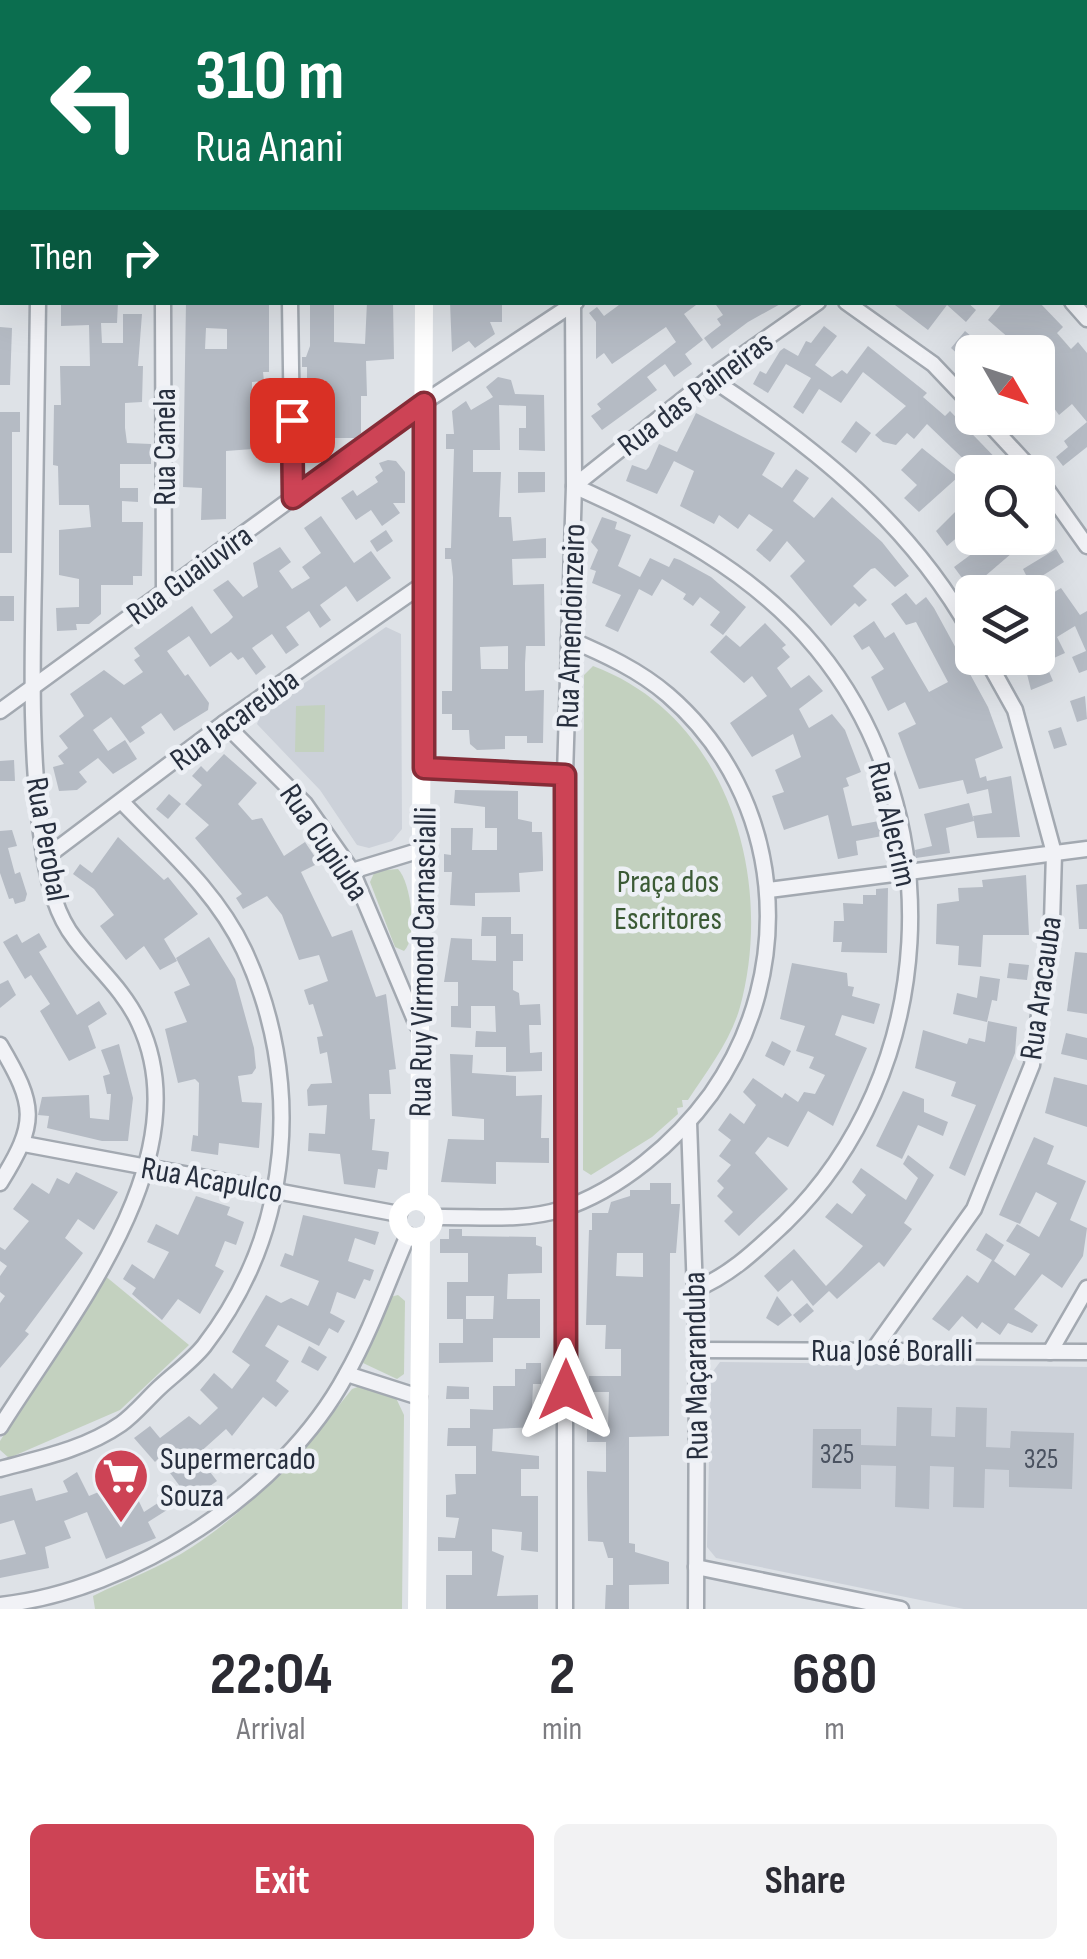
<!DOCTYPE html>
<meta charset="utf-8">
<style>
:root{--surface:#fff;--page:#f2f2f3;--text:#2b2b33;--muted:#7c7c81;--accent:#cd4355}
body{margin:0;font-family:"Sofia Sans Condensed",sans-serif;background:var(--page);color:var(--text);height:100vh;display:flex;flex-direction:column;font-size:38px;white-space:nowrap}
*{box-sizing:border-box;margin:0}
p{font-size:32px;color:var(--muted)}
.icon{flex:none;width:55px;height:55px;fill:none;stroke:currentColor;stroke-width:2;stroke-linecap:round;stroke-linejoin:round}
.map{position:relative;height:1609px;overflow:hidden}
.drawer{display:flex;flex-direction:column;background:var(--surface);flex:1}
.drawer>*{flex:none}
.top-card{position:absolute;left:0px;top:0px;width:1088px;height:305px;box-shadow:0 10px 40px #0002;background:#0b6e4f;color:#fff;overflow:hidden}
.needle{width:65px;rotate:129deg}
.tools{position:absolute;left:955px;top:335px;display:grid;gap:20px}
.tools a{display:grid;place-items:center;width:100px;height:100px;border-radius:15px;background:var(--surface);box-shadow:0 10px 40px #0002;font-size:50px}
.pin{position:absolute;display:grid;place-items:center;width:85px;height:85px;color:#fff;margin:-42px;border-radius:20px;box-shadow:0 5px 15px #0006}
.me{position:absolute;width:110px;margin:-55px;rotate:0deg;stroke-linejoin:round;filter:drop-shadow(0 0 8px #0008)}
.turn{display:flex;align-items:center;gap:35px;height:210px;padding:0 30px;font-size:45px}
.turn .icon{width:130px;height:130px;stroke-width:2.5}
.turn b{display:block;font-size:70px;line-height:85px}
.then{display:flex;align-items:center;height:95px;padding:0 30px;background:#0003;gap:20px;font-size:38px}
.eta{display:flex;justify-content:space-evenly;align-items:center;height:170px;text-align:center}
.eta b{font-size:60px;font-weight:700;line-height:70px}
.primary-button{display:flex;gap:20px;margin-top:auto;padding:20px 30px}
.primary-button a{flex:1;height:115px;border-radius:15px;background:var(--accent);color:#fff;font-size:40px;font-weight:700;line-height:115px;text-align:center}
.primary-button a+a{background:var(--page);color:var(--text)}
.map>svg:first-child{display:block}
</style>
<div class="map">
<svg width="1087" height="1609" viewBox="0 0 1087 1609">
<rect width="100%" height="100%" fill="#dee2e7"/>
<g fill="#ccd1d9">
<polygon points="386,627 401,634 402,829 392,841 369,848 357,845 320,790 257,724 261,713"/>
<polygon points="720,1362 1087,1367 1087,1609 964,1609 716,1558 707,1547 711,1374"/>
</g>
<g fill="#c3d1bf">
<path d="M 593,666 C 728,716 775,879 740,1007 C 731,1040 707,1071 688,1100 L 682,1100 L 683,1107 L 677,1108 L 678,1114 L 652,1137 L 591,1175 L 583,1170 L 584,675 Z"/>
<polygon points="325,705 324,752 295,752 296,706"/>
<path d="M 398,869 C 411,882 418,938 404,951 L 395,947 L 370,882 L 375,871 Z"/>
<polygon points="104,1275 189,1345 120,1410 9,1458 0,1450 0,1441"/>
<polygon points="398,1295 405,1301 404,1374 397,1379 363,1363 390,1297"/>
<path d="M 363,1385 L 396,1398 L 404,1415 L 402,1609 L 95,1609 L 93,1596 C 125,1580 162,1567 192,1547 C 257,1504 304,1450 352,1389 Z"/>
</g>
<g fill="#b5bbc4" fill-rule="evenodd">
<polygon points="72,302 118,302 117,323 101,323 102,343 123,343 123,314 142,314 138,366 143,366 142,402 125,403 125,428 127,443 151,444 151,464 120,464 120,488 138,488 138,502 122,501 122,522 143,522 142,576 133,576 133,585 101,585 101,614 89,624 76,624 77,630 57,631 56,608 79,607 79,579 59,575 59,530 91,527 89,505 59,505 58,466 53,465 54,405 61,405 60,366 90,366 89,325 61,326 61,305"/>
<path d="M 186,302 L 269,302 L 269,372 L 263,372 L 264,381 L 252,382 L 252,405 L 268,406 L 267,448 L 226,451 L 226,519 L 201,520 L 202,488 L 183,487 ZM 206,328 L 227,329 L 227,349 L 205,349 Z"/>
<polygon points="310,302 334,302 334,342 365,344 367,302 393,302 394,359 366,361 367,396 361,396 361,433 355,438 311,438 311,422 333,422 332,393 325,393 325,380 307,380 307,367 302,367 302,357 306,357 310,346"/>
<polygon points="450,302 502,302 502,322 490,322 495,334 475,348 469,341 452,352"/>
<polygon points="623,302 700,302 684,314 703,340 685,354 692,364 674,377 665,364 647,377 657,390 602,430 591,416 601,409 597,404 676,342 666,327 612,364 604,353 596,359 596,322 589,313 597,307 604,316"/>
<polygon points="714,302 784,302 748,322 712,349 704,338 721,325 717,319 723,315"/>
<polygon points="891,302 967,302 976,310 966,322 947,305 928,330"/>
<polygon points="1003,302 1039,302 1063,327 1057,333 1071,349 1078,342 1087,353 1087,447 1063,466 1056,457 1068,447 1064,441 1087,422 1072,404 1059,415 1045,396 1038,403 1038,352 1031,352 1013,335 1010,339 988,320"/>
<polygon points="824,326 837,336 815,365 832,377 842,370 847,374 868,346 927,393 923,397 945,416 950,411 1009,472 977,472 927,424 914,439 907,433 896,445 883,442 875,435 906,406 863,372 841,403 819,389 803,414 793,407 811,378 786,364 768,393 753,384 760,371 766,374 780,351 784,348 798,356 806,341 811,343"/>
<polygon points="0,327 12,328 10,385 0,385"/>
<polygon points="965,331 984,347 972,352 972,367 951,348"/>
<path d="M 498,377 L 511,380 L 515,394 L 544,395 L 545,451 L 519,450 L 519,428 L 526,428 L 526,406 L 499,405 L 500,450 L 473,450 L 473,472 L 501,472 L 499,517 L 511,517 L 513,541 L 546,538 L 546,558 L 512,559 L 513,585 L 544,584 L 545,646 L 526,646 L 525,663 L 525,691 L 544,690 L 543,743 L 527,743 L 527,736 L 505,736 L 505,749 L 477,750 L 470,744 L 469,730 L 452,730 L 452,714 L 442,714 L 442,691 L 452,691 L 453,577 L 451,559 L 445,559 L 445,548 L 451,548 L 454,449 L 446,449 L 446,434 L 454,434 L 452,411 L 466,401 L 471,410 L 493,397 L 486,387 ZM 508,646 L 508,669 L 481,669 L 480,647 Z"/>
<polygon points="0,412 20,412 20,432 12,432 12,553 0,553"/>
<polygon points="696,413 775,453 762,475 782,488 796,469 809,478 793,501 814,518 832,497 882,542 909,576 895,587 875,568 871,569 853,586 867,600 859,607 855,603 831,626 790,576 805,561 787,541 770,562 756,550 773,530 749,514 738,529 719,515 714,524 680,506 694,471 674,461 657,494 626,481 632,465 646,470 649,467 659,444 677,452"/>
<polygon points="856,421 871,433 856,453 841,442"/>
<polygon points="922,448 958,477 919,512 904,498 917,485 901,470"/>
<polygon points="388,460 396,461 405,472 405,503 393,503 400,513 382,526 371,510 356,520 341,498 353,490 357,496 378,482 375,477 383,471 379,463"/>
<polygon points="518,472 545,472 545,492 518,493"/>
<polygon points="972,495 972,538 987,538 990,542 1001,538 1012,553 977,583 973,577 965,582 954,567 973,553 960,535 947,546 936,531"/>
<polygon points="321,516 354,563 371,551 391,578 357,602 346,586 320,605 331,620 320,628 309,611 286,627 299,645 286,654 272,634 252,648 266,667 256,675 243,657 238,660 231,652 210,667 189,636 167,651 185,676 188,674 209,703 208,710 174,731 161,713 141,727 145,733 130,743 111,717 93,730 108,751 125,740 137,759 113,774 98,758 79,772 87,782 77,790 59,791 53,767 64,764 58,756 68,748 59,736 84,716 70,694 104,670 124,685 143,672 134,660 140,656 134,648 192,606 211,634 228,622 233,617 213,590 228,580 243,597 258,587 253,563 280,547 291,562 279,571 292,589 310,578 302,567 321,553 304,528"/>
<polygon points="602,517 617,522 615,529 631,535 618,566 640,577 650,558 669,567 674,558 680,560 711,577 746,607 723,635 710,625 720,612 700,597 693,606 683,599 686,594 662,579 652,596 639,589 618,632 605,626 621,595 592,583 596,571 590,569 598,550 591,542"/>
<polygon points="386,530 393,541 377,552 370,541"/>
<polygon points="1056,549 1064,562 1031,583 1036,592 1015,592 1010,583 1026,575 1023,569"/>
<polygon points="1061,588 1080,615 1087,611 1087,670 1079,673 1072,657 1086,651 1075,626 1057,637 1065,653 1045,662 1053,681 1031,690 1023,658 1038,658 1038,602"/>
<polygon points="906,593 916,605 926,597 934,608 988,707 1003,748 975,759 980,778 986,776 987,781 1011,776 1020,837 977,838 974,821 946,828 950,853 916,858 915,850 932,846 924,814 969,803 974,821 973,816 992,813 988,789 967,794 963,780 919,789 898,733 916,724 905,702 888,711 871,677 884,669 869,646 862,650 853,636 874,621 885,638 894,632 929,692 948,682 916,622 906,625 891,604"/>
<rect x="0" y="596" width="14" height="25"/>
<polygon points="765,623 786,645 782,648 790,657 777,668 791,688 809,675 823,691 799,709 809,728 832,714 845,730 861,772 846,778 849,786 843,788 852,826 879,821 882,836 856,841 858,855 838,859 828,815 784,830 772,796 784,792 775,770 801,757 793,734 752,757 730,723 767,696 752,676 744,683 710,652 726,635 740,647"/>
<polygon points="1085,696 1087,719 1077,722 1070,701"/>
<polygon points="1061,727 1067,745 1054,749 1048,731"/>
<polygon points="224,754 257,783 238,804 252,820 262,818 284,856 305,842 319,863 301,872 332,937 352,930 376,997 386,994 396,1069 389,1070 391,1094 369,1094 370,1119 375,1119 372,1150 389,1152 387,1170 378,1169 375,1188 344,1184 340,1154 308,1151 309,1133 325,1134 327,1105 308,1106 307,1090 311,1084 332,1083 327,1052 320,1054 317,1037 323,1036 313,1004 309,1005 304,990 328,981 319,955 299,960 282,915 267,896 243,909 236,898 242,894 195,838 209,825 185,804 202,785 192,776 201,766 207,772"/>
<polygon points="14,760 15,781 0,781 0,761"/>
<polygon points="455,790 518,791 518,819 532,822 532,832 542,832 543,860 543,871 519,873 520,892 475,893 475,906 450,905 452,872 444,872 444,854 451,855 451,828 473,828 472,850 497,850 497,828 485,828 485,807 454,803"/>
<polygon points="169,794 181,804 168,819 156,809"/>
<polygon points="12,830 17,846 8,848 15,874 20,872 27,894 25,901 15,904 13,898 9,899 0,873 0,831"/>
<polygon points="118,837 164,880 168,877 198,914 164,939 177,961 160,970 144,946 126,960 100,926 114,915 94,889 73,874 80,864 92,873"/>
<polygon points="1026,875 1029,935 983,935 981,967 958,965 959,946 936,944 937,904 959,901 958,888 983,887 982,880"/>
<polygon points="1087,884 1087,929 1079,929 1076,885"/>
<polygon points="888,888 887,953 841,952 842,942 833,942 834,921 844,921 843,903 863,904 863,895 876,895 876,889"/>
<polygon points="482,917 511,917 511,934 523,934 523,961 513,961 513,990 519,993 520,1005 540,1004 541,1025 529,1025 530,1053 542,1052 542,1071 506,1072 506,1047 475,1047 476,1031 496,1032 495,1006 471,1006 471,1028 451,1027 451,1006 458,1006 458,982 444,982 451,938 472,939 472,960 496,961 496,936 481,936"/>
<polygon points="39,933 47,947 39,952 77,1015 99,1001 107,1014 88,1026 96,1048 69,1061 40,1011 50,1004 31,975 25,979 3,942 17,934 22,943"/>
<polygon points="209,937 235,979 254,1048 256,1068 252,1074 238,1076 242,1102 262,1103 259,1148 219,1143 218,1155 191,1151 193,1135 198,1136 199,1083 195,1079 178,1083 165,1029 187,1022 174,992 190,985 176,958"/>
<polygon points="1075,952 1087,953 1087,1014 1067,1011"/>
<polygon points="792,963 847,973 848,986 854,987 852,996 880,1004 874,1024 842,1015 835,1035 867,1048 833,1126 808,1111 788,1147 768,1137 755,1153 788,1189 739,1236 724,1221 733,1212 717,1196 724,1188 717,1181 731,1165 719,1156 731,1140 718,1130 730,1113 744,1124 756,1105 743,1092 753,1078 782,1098 785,1093 798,1102 804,1092 815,1094 825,1075 809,1068 814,1057 796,1051 805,1026 780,1019"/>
<polygon points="1009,963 1029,965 1027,980 1007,978"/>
<polygon points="980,976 1000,979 997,1001 992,1000 987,1022 953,1014 957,993 977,998"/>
<polygon points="8,980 16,995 0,1008 0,984"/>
<polygon points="988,1021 1017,1027 1015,1053 965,1176 949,1168 976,1105 951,1096 956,1082 915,1068 923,1030 967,1044 969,1038 985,1042"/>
<polygon points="1066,1033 1087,1038 1087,1060 1061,1054"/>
<polygon points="772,1041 791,1051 784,1066 765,1056"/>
<polygon points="119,1044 133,1098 128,1141 102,1141 47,1128 49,1116 38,1115 42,1097 89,1095 90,1118 109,1120 111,1094 107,1094 103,1076 110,1074 101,1050"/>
<polygon points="450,1054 473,1055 472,1073 516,1076 516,1096 542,1095 541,1138 549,1138 549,1163 496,1162 496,1184 441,1182 448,1139 484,1140 484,1119 452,1116"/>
<polygon points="1054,1077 1087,1085 1087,1127 1045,1113"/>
<polygon points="903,1091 924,1099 924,1112 948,1122 943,1136 918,1125 902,1159 876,1146"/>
<polygon points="1034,1137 1054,1146 1047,1164 1086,1181 1070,1220 1087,1228 1083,1256 1062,1288 1042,1274 1014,1309 1038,1325 1032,1333 1008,1323 1000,1335 982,1322 977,1329 962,1316 949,1331 932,1319 967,1275 978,1283 992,1260 976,1250 986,1233 1004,1245 994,1261 1015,1276 1030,1254 1006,1241 1017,1224 1039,1237 1057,1203 1036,1192 1020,1224 999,1215"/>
<polygon points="908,1155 934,1175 904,1223 912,1229 884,1267 879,1262 837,1299 829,1291 813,1306 792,1280 778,1292 764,1276 794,1249 826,1286 842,1270 863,1246 825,1217 837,1203 852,1214 866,1195 852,1182 861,1168 906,1200 918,1178 903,1164"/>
<polygon points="76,1172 118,1192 94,1230 78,1219 65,1238 83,1253 25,1331 29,1334 0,1368 0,1303 5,1296 0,1292 0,1276 7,1266 0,1261 0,1247 5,1250 29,1221 13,1209 32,1183 49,1194 57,1178 69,1184"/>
<path d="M 650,1183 L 671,1183 L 671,1204 L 680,1204 L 676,1253 L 670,1253 L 669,1436 L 629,1437 L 629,1543 L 635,1544 L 635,1552 L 669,1562 L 669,1584 L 629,1585 L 629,1609 L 605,1609 L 606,1585 L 613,1585 L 613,1558 L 608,1558 L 603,1542 L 588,1541 L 587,1486 L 587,1471 L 606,1472 L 606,1442 L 587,1442 L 587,1427 L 608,1427 L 609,1392 L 589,1392 L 589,1376 L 621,1376 L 621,1349 L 605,1349 L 606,1325 L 586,1325 L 589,1230 L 592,1230 L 592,1213 L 608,1213 L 611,1202 L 630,1196 L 630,1190 L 650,1190 ZM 617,1253 L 643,1253 L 643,1277 L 616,1276 Z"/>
<polygon points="196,1196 230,1207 227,1215 244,1222 236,1245 225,1241 215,1266 224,1271 200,1314 178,1299 162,1320 132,1294 136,1288 123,1279 132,1264 154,1279 169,1252 147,1242 156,1224 178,1235"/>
<polygon points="303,1215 379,1232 375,1245 355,1238 348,1261 374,1270 370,1281 364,1279 355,1299 337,1292 330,1313 345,1321 338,1333 329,1328 319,1346 278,1325 265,1346 289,1361 276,1381 289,1391 276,1407 263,1397 232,1436 226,1429 197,1455 217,1481 190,1500 159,1458 155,1462 134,1438 150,1426 160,1438 189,1416 200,1425 218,1408 200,1390 214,1373 232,1389 250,1365 232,1352 266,1295 281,1303 291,1298 308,1306 319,1281 280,1266 285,1253 293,1256"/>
<polygon points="449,1229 462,1229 462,1236 536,1237 536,1245 542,1247 542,1273 508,1274 507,1299 540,1299 540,1338 493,1338 493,1362 439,1363 439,1343 463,1343 463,1319 493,1319 494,1296 466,1296 466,1319 447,1319 447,1282 468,1282 468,1253 440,1253 440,1239 449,1239"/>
<polygon points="777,1296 792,1315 778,1326 766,1318"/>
<polygon points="807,1303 814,1311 800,1323 793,1315"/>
<polygon points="309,1346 327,1357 318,1371 301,1362"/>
<polygon points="526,1363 541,1363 541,1384 533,1384 532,1407 539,1407 539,1427 493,1429 492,1451 539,1456 539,1469 521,1469 521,1496 538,1496 538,1552 521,1550 522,1532 492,1529 492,1551 504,1556 497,1596 538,1595 538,1609 446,1609 446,1575 472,1575 472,1551 438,1551 438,1537 455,1538 459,1518 446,1517 446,1495 456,1494 455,1474 476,1474 476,1446 447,1446 448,1428 470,1428 470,1409 493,1410 493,1386 515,1386 515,1369 526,1369"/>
<polygon points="447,1386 469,1387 469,1399 446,1399"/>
<polygon points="897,1407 932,1408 931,1436 955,1437 956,1407 987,1408 986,1447 1010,1448 1011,1431 1074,1433 1072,1489 1009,1487 1009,1470 985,1469 984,1508 953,1507 954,1467 930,1466 929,1509 895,1507 896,1466 861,1465 861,1489 812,1488 813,1429 861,1429 861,1445 896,1446"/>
<polygon points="77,1472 89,1496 113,1486 118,1497 134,1491 144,1512 161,1501 167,1510 148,1522 156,1538 106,1559 87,1512 64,1521 71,1538 45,1547 49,1568 0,1578 0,1560 26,1554 14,1520 0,1524 0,1496 32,1488 36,1501 68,1492 63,1481"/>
</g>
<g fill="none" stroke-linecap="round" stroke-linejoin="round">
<g stroke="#a3a9b1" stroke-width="19">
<g id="street">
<polyline points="570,0 570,2"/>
<polyline points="88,2 92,0"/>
<polyline points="328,2 332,0"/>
<polyline points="774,2 778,0"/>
<polyline points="995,2 998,0"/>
<polyline points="0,13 2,16"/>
<polyline points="0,58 2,57"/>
<polyline points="1085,116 1087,115"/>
<polyline points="163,302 164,592"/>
<polyline points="290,302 293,498"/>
<polyline points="846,302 933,364 972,405"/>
<polyline points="1072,302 1087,319"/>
<path d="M 710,378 C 815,447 910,523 972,634"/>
<polyline points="984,418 1034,472"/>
<polyline points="1038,477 1087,546"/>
<polyline points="0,711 423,403 576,302"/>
<polyline points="224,723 305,804 352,871 417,1025"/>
<polyline points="424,768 565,775"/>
<polyline points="45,858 224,723 425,583"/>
<polyline points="352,871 424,849"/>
<polyline points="769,890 1087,849"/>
<path d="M 0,1045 C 36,1106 38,1122 0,1183"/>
<polyline points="689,1122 697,1350 696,1609"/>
<polyline points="24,1144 399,1214"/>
<path d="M 434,1217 C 475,1216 523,1222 562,1209 C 620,1190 676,1142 711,1094 C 799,970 785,796 668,695 C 639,670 604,654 569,639"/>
<path d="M 694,1290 C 731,1275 756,1250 785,1223 C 938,1074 953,815 817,649 C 752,570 665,527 574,486 L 710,378 L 818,302"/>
<polyline points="874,1349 974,1209 1032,1065 1052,922 1054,853 1015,710 986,658"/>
<polyline points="697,1350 1087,1352"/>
<polyline points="1050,1352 1087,1288"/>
<polyline points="347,1374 419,1397"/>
<path d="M 0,1427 C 68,1318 203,1158 139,1023 C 124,990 96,967 75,939 C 56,915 49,884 44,855 C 30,762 32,668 34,575 C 35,484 37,393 38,302"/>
<path d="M 0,1469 C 41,1458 85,1449 121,1424 C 135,1414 147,1399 160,1387 C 174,1374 192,1361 204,1346 C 293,1231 304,1079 244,950 C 217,892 166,848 123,803"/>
<polyline points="696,1567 901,1609"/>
<path d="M 0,1605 C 132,1591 283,1492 346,1375 C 371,1331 388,1281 408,1235"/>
<polyline points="565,1609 565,775 574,486 573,302"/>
</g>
</g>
<use href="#street" stroke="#f1f2f6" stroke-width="14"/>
<g stroke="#fff" stroke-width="18">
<polyline points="414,0 415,2"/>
<polyline points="419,1201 424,302"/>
<circle cx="416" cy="1219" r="18"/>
<polyline points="417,1609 421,1236"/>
</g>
</g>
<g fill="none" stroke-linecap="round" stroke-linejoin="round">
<g stroke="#852c37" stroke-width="25">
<polyline id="route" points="292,420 293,498 424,403 424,768 565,775 566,1390"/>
</g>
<use href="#route" stroke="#cd4355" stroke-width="18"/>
</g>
<defs>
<g id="supermarket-pin" transform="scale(2.875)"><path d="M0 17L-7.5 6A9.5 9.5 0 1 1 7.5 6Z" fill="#cd4355" stroke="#edf0f5"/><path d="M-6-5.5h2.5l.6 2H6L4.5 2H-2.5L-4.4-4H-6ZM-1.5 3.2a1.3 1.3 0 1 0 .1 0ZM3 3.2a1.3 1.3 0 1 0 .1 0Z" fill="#fff"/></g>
</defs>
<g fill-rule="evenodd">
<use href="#supermarket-pin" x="121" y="1476"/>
</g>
<g text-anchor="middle" stroke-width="9" stroke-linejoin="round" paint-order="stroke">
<g font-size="28" fill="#4a5260">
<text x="837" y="1463">325</text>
<text x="1041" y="1468">325</text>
</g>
<g font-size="32" fill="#272f3e" stroke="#edf0f5">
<text transform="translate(695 393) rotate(-37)" y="11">Rua das Paineiras</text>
<text transform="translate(164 447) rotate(-90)" y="11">Rua Canela</text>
<text transform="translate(189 574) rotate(-36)" y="11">Rua Guaiuvira</text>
<text transform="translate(570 626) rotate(-88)" y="11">Rua Amendoinzeiro</text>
<text transform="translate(234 719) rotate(-36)" y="11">Rua Jacareúba</text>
<text transform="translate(893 824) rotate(77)" y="11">Rua Alecrim</text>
<text transform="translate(48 839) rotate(80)" y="11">Rua Perobal</text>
<text transform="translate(325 842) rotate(56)" y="11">Rua Cupiuba</text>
<text transform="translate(422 962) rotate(-89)" y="11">Rua Ruy Virmond Carnascialli</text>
<text transform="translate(1040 988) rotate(-82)" y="11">Rua Aracauba</text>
<text transform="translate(212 1179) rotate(10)" y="11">Rua Acapulco</text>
<text x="892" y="1361">Rua José Boralli</text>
<text transform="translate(695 1366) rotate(-91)" y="11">Rua Maçaranduba</text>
</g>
<g font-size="32" fill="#3b5a35" stroke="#edf0f5">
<text x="668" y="892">Praça dos<tspan x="668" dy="37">Escritores</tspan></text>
</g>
<g font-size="32" fill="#272f3e" stroke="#edf0f5" text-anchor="start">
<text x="160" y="1469">Supermercado<tspan x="160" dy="37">Souza</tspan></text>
</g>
</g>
</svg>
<div class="tools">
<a><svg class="needle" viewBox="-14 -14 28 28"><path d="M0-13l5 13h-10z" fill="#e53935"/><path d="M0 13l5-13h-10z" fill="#7c7c81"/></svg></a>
<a><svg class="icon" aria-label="search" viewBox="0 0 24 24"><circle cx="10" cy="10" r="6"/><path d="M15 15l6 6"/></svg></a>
<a><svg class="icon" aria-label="layers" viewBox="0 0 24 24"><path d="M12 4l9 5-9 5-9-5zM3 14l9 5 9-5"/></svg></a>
</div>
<div class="pin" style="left:292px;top:420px;background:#d93025"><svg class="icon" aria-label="arrive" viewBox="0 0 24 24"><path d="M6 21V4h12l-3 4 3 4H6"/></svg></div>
<svg class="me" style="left:566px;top:1390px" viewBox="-20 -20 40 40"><path d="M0-17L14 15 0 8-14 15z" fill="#cd4355" stroke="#fff" stroke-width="4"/></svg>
<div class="top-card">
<div class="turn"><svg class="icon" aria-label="left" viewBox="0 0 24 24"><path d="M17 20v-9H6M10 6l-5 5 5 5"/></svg><div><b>310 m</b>Rua Anani</div></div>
<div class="then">Then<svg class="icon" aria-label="right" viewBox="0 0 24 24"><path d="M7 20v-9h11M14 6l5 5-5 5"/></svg></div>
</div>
</div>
<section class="drawer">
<div class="eta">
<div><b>22:04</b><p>Arrival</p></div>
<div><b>2</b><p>min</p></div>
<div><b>680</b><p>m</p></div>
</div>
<div class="primary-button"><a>Exit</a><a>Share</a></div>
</section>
